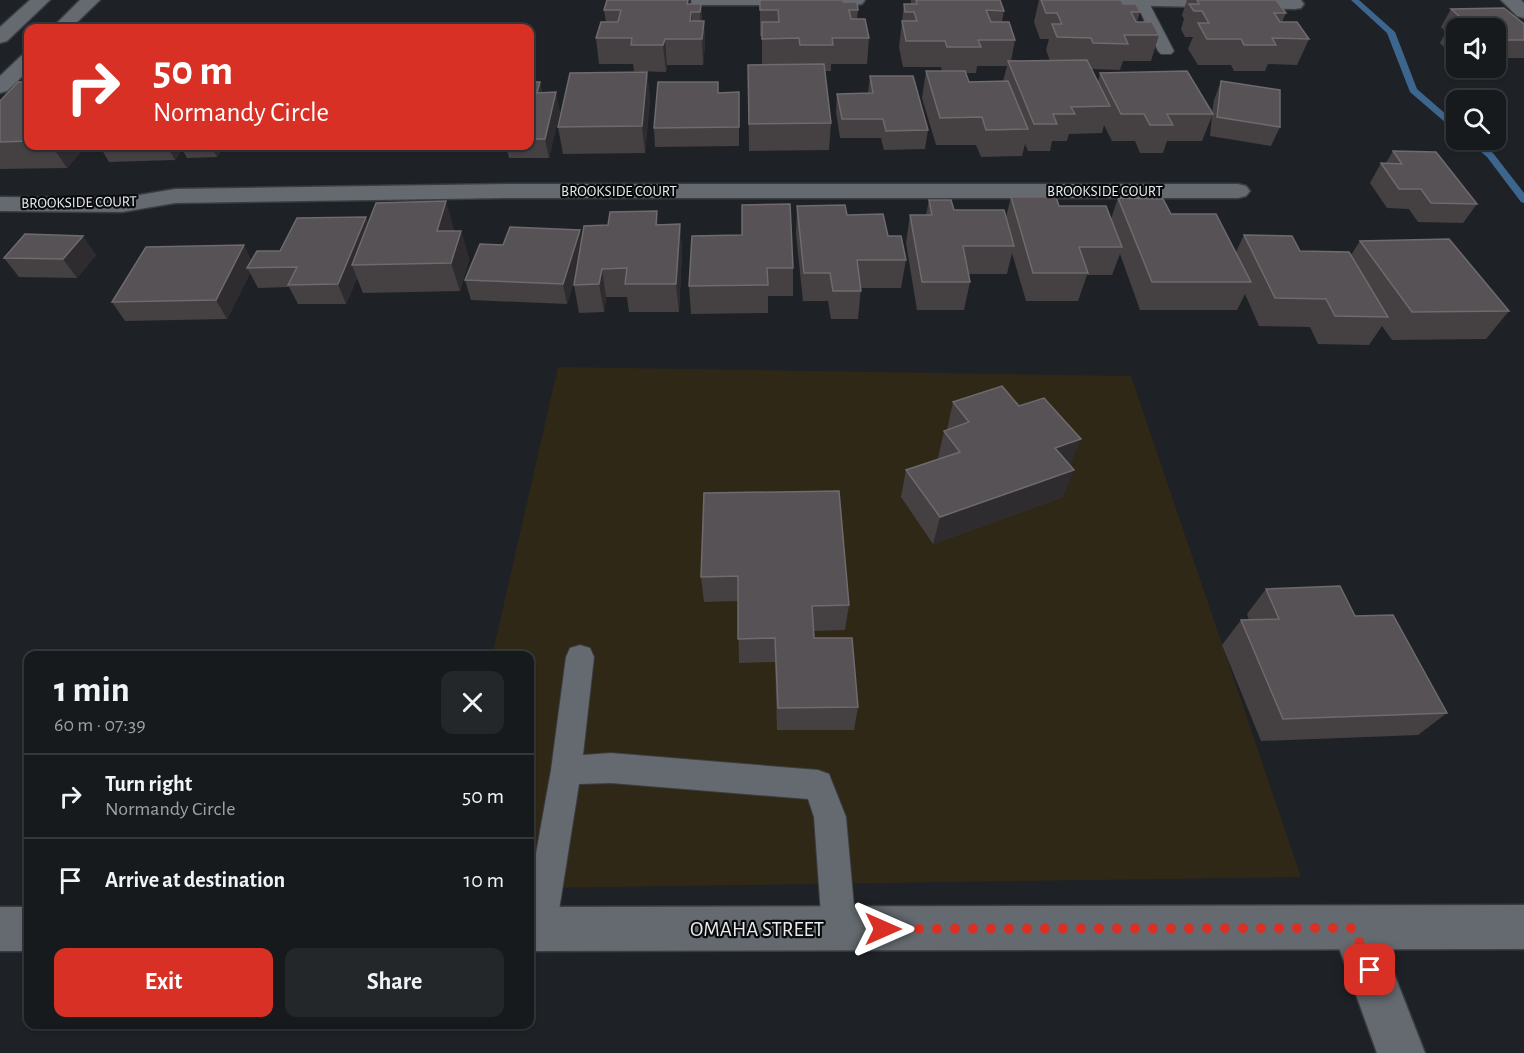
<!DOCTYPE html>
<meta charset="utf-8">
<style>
:root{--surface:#161a1c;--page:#232729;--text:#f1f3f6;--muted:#9ea1a3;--line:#35383b;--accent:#d93025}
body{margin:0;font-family:"Alegreya Sans",sans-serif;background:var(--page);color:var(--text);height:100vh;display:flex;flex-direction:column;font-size:22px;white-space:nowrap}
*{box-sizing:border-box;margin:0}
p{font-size:20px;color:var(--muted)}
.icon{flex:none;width:33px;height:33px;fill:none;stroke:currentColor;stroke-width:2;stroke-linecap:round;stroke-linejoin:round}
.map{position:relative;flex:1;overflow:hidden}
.side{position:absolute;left:24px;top:651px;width:510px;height:378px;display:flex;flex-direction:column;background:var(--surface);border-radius:12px;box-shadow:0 2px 4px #0004,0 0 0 2px var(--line)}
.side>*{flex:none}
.top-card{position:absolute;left:24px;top:24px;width:510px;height:126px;border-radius:12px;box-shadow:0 2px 4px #0004,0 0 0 2px var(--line);background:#d93025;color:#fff;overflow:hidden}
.controls{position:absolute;left:1446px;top:18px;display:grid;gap:12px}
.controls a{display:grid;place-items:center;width:60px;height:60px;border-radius:12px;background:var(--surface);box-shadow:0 2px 4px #0004,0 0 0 2px var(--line);font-size:30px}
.pin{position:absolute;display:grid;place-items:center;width:51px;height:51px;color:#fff;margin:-26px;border-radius:12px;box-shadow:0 3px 9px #0006}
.me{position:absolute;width:66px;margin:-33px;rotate:90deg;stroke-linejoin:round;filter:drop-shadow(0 0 4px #0008)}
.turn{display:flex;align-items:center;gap:21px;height:126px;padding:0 30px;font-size:27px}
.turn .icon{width:78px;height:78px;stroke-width:2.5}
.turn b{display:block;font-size:42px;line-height:51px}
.round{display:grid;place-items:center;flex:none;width:63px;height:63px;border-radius:12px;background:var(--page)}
.head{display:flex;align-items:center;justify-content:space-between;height:102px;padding:0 30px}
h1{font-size:36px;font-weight:700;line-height:45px}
.primary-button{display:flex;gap:12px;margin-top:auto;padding:12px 30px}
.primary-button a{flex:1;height:69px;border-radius:12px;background:var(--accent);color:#fff;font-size:24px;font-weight:700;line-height:69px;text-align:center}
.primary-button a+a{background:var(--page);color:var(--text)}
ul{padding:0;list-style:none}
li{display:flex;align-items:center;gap:18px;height:84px;padding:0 30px;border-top:2px solid var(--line)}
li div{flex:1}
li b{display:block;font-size:22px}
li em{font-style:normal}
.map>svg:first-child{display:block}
</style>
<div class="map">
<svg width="1524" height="1053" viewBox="0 0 1524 1053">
<rect width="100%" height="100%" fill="#1e2226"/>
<polygon fill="#2f2817" points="558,367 1131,376 1301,877 530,888 530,656 492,656"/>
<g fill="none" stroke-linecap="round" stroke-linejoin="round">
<g fill="#3d668f" fill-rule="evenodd">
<polygon points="1351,0 1359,0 1395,32 1417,89 1456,123 1456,130 1453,129 1410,92 1387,33"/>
<polygon points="1467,140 1477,140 1493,153 1524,193 1524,203 1521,202 1487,157"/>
</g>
<g stroke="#3a3d40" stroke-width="2">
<g id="lane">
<polygon points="1135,0 1148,1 1174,51 1171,54 1161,54 1158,51"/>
<polygon points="580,645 590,648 594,657 583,755 611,753 818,770 829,774 846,817 856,929 851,941 839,946 827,941 822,929 814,817 808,799 611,783 579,784 556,929 551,941 539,946 530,942 530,887 551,770 566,657 570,648"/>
</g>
</g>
<g stroke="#3a3d40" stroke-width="3">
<g id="street">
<polygon points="689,0 865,0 862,4 856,5 698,5 692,4"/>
<polygon points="1101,0 1301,0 1304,4 1301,8 1295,9 1110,5 1104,4"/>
<polygon points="506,184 1238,184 1246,186 1250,191 1246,196 1238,198 506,198 175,203 122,212 0,211 0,197 122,198 175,189"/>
<polygon points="1354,906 1370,912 1425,1053 1377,1053 1332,928 1338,912"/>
</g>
</g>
<g stroke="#3a3d40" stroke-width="3">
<g id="secondary">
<polygon points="30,0 50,0 7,41 0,43 0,27"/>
<polygon points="80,0 100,0 71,28 52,28"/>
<polygon points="1501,0 1521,0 1524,3 1524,18 1517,16"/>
<polygon points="28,54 28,71 7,91 0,93 0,76 21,56"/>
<polygon points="1524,905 1524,949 530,951 530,907"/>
<rect x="0" y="907" width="28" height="44"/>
</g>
</g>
<use href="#lane" fill="#646a6f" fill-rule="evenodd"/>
<use href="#street" fill="#646a6f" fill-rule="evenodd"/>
<use href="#secondary" fill="#646a6f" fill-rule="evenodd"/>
</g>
<g fill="#454042" fill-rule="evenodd">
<polygon points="691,0 691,4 701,4 702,21 704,21 705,46 703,65 667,65 666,72 634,71 633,64 599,64 596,38 606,22 604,10"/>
<polygon points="760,0 843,2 858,10 857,19 869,38 867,64 831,64 831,71 825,71 831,123 829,150 749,151 748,65 762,65 762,36 760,36"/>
<path d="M 911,0 L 1000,0 L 1004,11 L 1002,22 L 1015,40 L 1011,61 L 1050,61 L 1046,50 L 1049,39 L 1040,39 L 1034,22 L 1039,0 L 1121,0 L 1123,4 L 1140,12 L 1137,22 L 1159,35 L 1151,61 L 1123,61 L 1120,70 L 1092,69 L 1098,82 L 1100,73 L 1212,113 L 1214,100 L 1221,81 L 1280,127 L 1271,146 L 1210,136 L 1212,116 L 1202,141 L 1167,141 L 1163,153 L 1140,153 L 1135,141 L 1112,141 L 1104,125 L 1102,133 L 1069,134 L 1067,141 L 1052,141 L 1050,151 L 1028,151 L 1025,144 L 1022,156 L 981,157 L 976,145 L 936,145 L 922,98 L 926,71 L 942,71 L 941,67 L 903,67 L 899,47 L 904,4 L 911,4 ZM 977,66 L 1007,66 L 1003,81 L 969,82 L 966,73 L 976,73 Z"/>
<polygon points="1187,0 1276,0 1286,13 1282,22 1309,39 1297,65 1268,64 1265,71 1234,71 1231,65 1198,65 1188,49 1193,37 1185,37 1181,29 1184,19 1182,15"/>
<polygon points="1451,9 1524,24 1524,58 1496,58 1496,28 1456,28 1456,50 1448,51 1440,43 1446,32 1441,27"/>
<polygon points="647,72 650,99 645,153 563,154 558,127"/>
<polygon points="870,76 928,130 925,149 884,150 881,138 840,138 836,112 837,94 868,93"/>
<polygon points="28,82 28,146 86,146 67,168 0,169 0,101"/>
<polygon points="530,82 540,82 542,92 560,111 549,158 509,158 506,146 530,146"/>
<polygon points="739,92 739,146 655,147 654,128 719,93"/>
<polygon points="93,146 236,146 224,147 217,157 187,158 182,149 175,160 109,162 102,150 96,150"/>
<rect x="305" y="146" width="63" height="1"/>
<polygon points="1393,151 1477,204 1463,223 1418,222 1409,209 1387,208 1370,183 1381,163 1386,163"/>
<polygon points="1011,197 1059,206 1111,219 1118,198 1171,214 1236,252 1244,235 1300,251 1351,255 1360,241 1509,311 1486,339 1392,340 1382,326 1369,345 1318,344 1310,327 1259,326 1245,294 1237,310 1140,310 1120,254 1112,275 1087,275 1078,301 1026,301 1012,253 1007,274 969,274 970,282 964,310 917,310 906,243 910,215 926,215 929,200 954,210 1006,217"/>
<polygon points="797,206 847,215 888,236 906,260 901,288 861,288 858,319 831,319 828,301 803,301 796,234"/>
<polygon points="366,217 368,223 454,229 454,231 461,231 469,259 460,291 363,293 357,278 346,304 298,304 289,287 258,288 250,273 227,319 125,321 112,302 252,261 280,251"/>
<polygon points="680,224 682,252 679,312 629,312 627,297 606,297 604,312 579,313 574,285 576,274 567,304 471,300 465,280 582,240 659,225"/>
<polygon points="742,235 793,268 793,296 768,296 768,313 691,314 689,286"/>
<polygon points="96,255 77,278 19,277 4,258"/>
<polygon points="953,402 1070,465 1063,497 933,544 901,497 906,470 939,459 938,458 944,431 947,430"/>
<polygon points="704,493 849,605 845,630 813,631 814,638 858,707 854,730 777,730 775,662 739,663 738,601 704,602 701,577"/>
<polygon points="1266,589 1355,616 1447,713 1418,735 1261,741 1222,645 1241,620 1249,620 1247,614"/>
</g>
<g fill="#2e2c2f">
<polygon points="688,0 691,0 693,38 687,4"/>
<polygon points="701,4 702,29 701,38 700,12"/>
<polygon points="704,21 705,46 703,65 702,39"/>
<polygon points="665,39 667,65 666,72 663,45"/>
<polygon points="647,72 650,99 645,153 642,126"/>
<polygon points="540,82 543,100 537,93"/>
<polygon points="556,92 560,111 549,158 545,139"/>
<polygon points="52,146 86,146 67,168"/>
<polygon points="167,146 180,146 182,149 175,160"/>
<polygon points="211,146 224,146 224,147 217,157"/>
<polygon points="446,201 454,229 446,259 437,231"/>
<polygon points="657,211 660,239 656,225"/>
<polygon points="366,217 373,237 352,265 357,278 346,304 338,284"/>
<polygon points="680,224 682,252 679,312 676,284"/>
<polygon points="580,230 583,249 567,304 563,284"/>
<polygon points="461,231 469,259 460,291 451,263"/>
<polygon points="83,236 96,255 77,278 63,259"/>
<polygon points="244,245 254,265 247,268 250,273 227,319 216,300"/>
<polygon points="602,269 606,297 604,312 599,284"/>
<polygon points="1081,439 1070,466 1055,448"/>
<polygon points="1074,470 1063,497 933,544 940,517"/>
</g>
<g fill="#575255" stroke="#6e6a6d" stroke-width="1.5">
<polygon points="607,0 688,0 687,4 701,4 700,12 691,12 690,21 704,21 702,39 665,39 663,45 631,45 632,38 596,38 601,22 618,22 621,10 604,10"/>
<polygon points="760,0 843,0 843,2 857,2 858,10 849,10 851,19 865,19 869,38 832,38 833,45 800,45 799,38 762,39 762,22 779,22 778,10 760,10"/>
<polygon points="916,0 1000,0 1004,11 986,10 991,22 1009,22 1015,40 978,40 981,47 947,47 945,41 906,41 902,21 917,21 914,12 905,12 904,4 917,4"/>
<polygon points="1041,0 1121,0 1123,4 1136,4 1140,12 1131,12 1136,22 1152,22 1159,35 1124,35 1128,44 1093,43 1091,38 1057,37 1052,24 1062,24 1057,13 1046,13"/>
<polygon points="1197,0 1276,0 1286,13 1274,13 1280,22 1297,22 1309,39 1272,38 1276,45 1244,45 1241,39 1207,39 1198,23 1209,23 1202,11 1194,11 1189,4 1199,4"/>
<polygon points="1504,8 1524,24 1524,40 1496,40 1496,28 1456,28 1456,31 1450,25 1468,24 1451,9"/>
<polygon points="1087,60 1110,106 1071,107 1075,114 1053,114 1057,124 1034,124 1008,61"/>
<polygon points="824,64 831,123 749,124 748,65"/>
<polygon points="926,71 965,71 969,82 1008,81 1028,129 986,130 982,117 940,118"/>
<polygon points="1187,71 1213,114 1167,114 1173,125 1150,125 1144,114 1121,114 1100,73"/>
<polygon points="647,72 642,126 558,127 570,73"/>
<polygon points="870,76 913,76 928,130 886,131 883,119 842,119 837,94 873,93"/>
<polygon points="1221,81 1280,90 1280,127 1217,117"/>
<polygon points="18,82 28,82 28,141 0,142 0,101"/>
<polygon points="530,82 540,82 537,93 556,92 545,139 530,139"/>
<polygon points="658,82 718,82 718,93 739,92 739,127 654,128"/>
<polygon points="1393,151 1436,152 1477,204 1431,203 1421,189 1399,189 1381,163 1402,164"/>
<polygon points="1011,197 1056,197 1059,206 1106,206 1122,247 1079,247 1088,273 1033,273"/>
<polygon points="1118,198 1163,199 1171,214 1216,214 1251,282 1152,282"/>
<polygon points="929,200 951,200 954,210 1004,210 1014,246 963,246 970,282 922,282 910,215 932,215"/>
<polygon points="446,201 437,231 461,231 451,263 352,265 376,203"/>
<polygon points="790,204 793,268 767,268 768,285 689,286 692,236 742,235 742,205"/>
<polygon points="845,205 847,215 883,214 888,236 901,236 906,260 857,260 861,291 833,291 830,273 804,273 797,206"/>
<polygon points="657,211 656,225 680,224 676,284 625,284 627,268 602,269 599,284 574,285 584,226 608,225 610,212"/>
<polygon points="366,217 338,284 288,285 297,267 247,268 257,251 280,251 297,218"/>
<polygon points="510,227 580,230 563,284 465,280 480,244 503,245"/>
<polygon points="25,234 83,236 63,259 4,258"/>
<polygon points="1244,235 1292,236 1300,251 1349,252 1388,317 1335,316 1326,299 1275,298"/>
<polygon points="1449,239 1509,311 1412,312 1360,241"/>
<polygon points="244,245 216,300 112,302 146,247"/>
<polygon points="1002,386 1019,406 1044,398 1081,439 1055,448 1074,470 940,517 906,470 960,452 944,431 969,422 953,402"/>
<polygon points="839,491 849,605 812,606 814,638 852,638 858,707 778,708 775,638 738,639 738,576 701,577 704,493"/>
<polygon points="1340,586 1355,616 1393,615 1447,713 1283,719 1241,620 1279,619 1266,589"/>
</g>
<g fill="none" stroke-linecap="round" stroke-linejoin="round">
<polyline stroke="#d93025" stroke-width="10" stroke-dasharray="0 18" points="883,929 1354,928 1370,970"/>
</g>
<g text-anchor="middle" stroke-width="4.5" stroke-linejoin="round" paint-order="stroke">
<g font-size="15" fill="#e9ecef" stroke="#090b0d">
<text x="619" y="196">BROOKSIDE COURT</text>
<text x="1105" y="196">BROOKSIDE COURT</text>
<text transform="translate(79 202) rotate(-1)" y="5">BROOKSIDE COURT</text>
</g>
<g font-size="21" fill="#e9ecef" stroke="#090b0d">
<text x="757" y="936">OMAHA STREET</text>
</g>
</g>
</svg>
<div class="controls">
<a><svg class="icon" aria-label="sound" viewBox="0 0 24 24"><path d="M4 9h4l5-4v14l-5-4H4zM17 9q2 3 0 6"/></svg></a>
<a><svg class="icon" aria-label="search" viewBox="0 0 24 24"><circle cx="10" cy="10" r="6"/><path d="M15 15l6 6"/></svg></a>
</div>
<div class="pin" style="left:1370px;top:970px;background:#d93025"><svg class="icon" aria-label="arrive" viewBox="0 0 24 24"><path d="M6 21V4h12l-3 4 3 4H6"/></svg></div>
<svg class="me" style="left:883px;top:929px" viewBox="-20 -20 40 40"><path d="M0-17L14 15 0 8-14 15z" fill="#d93025" stroke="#fff" stroke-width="4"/></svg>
<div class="top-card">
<div class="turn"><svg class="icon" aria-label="right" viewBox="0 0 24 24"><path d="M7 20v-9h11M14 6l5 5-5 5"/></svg><div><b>50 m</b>Normandy Circle</div></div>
</div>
<section class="side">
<div class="head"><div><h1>1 min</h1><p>60 m · 07:39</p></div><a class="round"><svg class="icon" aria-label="close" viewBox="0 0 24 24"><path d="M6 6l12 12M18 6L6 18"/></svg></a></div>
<ul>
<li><svg class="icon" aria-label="right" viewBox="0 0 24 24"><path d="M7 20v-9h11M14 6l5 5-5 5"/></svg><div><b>Turn right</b><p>Normandy Circle</p></div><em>50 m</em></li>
<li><svg class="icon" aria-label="arrive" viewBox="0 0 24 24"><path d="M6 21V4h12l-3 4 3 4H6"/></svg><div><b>Arrive at destination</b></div><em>10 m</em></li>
</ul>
<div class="primary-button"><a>Exit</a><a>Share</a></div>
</section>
</div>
